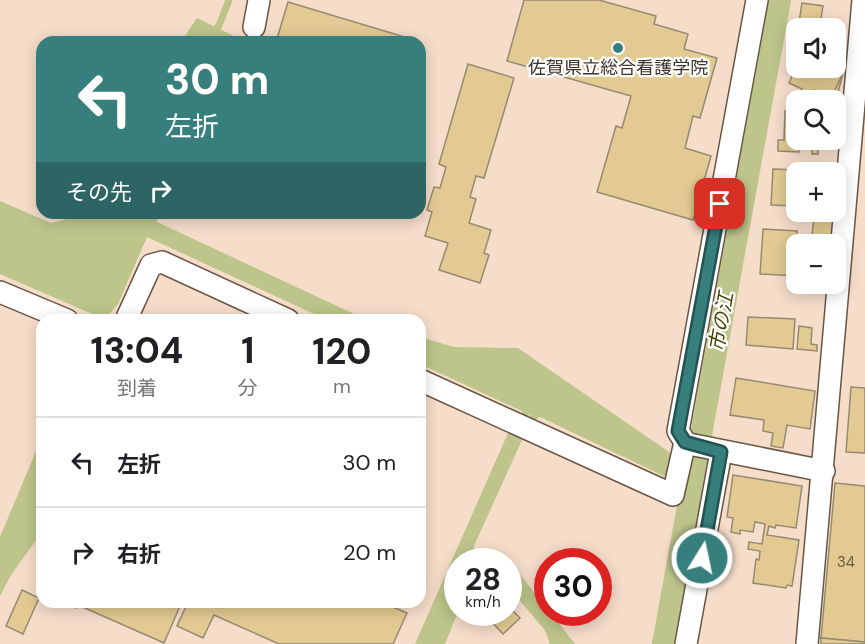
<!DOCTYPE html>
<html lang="ja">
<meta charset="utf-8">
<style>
:root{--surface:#fff;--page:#f2f2f2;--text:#202124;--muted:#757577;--line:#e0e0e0}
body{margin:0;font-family:"DM Sans","Noto Sans JP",sans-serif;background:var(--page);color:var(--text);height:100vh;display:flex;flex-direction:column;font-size:22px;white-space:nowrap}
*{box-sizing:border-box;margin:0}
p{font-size:20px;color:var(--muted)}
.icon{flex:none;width:33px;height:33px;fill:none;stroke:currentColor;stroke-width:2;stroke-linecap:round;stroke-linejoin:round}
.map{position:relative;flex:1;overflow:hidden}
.panel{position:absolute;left:36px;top:314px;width:390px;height:294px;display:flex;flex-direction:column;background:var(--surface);border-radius:18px;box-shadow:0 3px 15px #0003}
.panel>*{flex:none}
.hud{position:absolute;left:36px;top:36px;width:390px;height:183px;border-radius:18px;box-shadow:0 3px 15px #0003;background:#377f7d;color:#fff;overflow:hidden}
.controls{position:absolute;left:786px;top:18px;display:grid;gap:12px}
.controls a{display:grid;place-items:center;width:60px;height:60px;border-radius:12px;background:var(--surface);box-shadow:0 3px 15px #0003;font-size:30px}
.speed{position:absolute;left:444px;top:548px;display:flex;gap:12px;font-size:30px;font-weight:700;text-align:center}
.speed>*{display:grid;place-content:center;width:78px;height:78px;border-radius:50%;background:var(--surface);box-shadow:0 3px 15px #0003;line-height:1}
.speed small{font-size:15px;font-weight:400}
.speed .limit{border:9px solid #d22;background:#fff;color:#111}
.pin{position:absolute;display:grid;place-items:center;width:51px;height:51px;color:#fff;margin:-26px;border-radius:12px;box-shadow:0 3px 9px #0006}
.me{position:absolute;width:66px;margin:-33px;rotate:10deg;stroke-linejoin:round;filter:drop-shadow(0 0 4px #0008)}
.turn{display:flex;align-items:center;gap:21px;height:126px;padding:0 30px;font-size:27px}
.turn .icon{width:78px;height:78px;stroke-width:2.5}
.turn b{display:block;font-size:42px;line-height:51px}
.then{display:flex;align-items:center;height:57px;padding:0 30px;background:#0003;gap:12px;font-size:22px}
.eta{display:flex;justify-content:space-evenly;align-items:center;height:102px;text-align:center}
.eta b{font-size:36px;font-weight:700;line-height:42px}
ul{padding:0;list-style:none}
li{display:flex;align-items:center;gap:18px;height:90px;padding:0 30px;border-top:2px solid var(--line)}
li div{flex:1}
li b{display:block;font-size:22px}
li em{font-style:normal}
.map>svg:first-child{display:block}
</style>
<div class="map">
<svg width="865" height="644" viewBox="0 0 865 644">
<rect width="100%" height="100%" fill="#f6ddca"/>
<g fill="#bdc58b">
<polygon points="197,18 236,37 232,42 181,42"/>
<polygon points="0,201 51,223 90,213 157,213 157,222 365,319 325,319 147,237 118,304 106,318 99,317 0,274"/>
<polygon points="420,337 454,347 518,348 672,454 670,479 540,417 532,422 530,415 523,417 522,411 420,364"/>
<polygon points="518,431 522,440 473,548 501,561 458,561 458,612 445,644 415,644 508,433"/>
<polygon points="42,437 42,532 11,575 0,596 0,537"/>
<polygon points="508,563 512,564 547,609 548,612 550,612 575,644 550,644 545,630 509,588"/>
</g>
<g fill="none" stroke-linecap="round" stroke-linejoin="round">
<polyline stroke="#bdc58b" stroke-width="7" points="210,42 220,23 229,0"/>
<polyline stroke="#bdc58b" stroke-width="22" points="663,644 780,0"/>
</g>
<g fill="#e2ca92" stroke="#958b72" stroke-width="1.5">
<polygon points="524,0 599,0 656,16 654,24 688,34 684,49 717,58 700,118 693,116 685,148 711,156 693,220 597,192 616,126 622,128 631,96 507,61"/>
<polygon points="288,2 418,41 418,42 276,42"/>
<polygon points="802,3 823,6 820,25 799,22"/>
<polygon points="836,63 845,66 837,96 796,84 801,68 836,68"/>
<polygon points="468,64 514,78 484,178 476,176 470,197 476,199 469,223 491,230 484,253 489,255 480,283 439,270 448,243 425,236 432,212 427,210 434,187 440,188 446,167 439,164"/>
<polygon points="796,66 836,67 844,71 831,98 814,90 809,100 800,95 802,89 789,83"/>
<polygon points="789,108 796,109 796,140 836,140 836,112 839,113 837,144 786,139"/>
<polygon points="785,111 796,111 796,140 836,140 836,113 838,113 836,142 818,141 818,154 812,154 812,141 799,141 799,152 778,151 778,140 784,140"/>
<polygon points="773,169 819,171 819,172 796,172 796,206 771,205"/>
<polygon points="814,218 836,220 834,244 811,244"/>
<polygon points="763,229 797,231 796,276 760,274"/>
<polygon points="748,317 795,319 793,349 746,345"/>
<polygon points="799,326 812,328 811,344 817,345 817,351 797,349"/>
<polygon points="736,378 815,391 810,429 787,425 783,448 771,446 773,433 763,431 764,420 730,415"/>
<polygon points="851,387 865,388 865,453 846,452"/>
<polygon points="733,475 802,486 796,528 776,525 775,528 769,526 767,535 799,540 792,586 787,585 786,588 753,583 756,559 759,560 760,551 748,549 749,542 762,544 765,524 755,522 753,532 740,530 740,534 731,532 733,518 727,517"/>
<polygon points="835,483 865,486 865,642 821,638"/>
<polygon points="22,590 39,598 23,634 6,626"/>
<polygon points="61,602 170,602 180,606 164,643 78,605 76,608"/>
<polygon points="188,602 279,602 284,604 285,602 336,602 340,604 341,602 381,602 407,613 393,644 279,644 214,615 203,638 177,626"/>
<polygon points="508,606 520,618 503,634 482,612 508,612"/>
<polygon points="821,638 865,642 865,644 821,644"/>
</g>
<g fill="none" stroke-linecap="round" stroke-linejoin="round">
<g stroke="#695544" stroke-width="24">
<g id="street">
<polyline points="757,0 678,431 685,442 689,444 824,471"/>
<polyline points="254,27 259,0"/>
<polyline points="0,292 67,320"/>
<polyline points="126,320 151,265 162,262 288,320"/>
<polyline points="420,380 673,495 685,442"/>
<polyline points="686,644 721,452"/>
<polyline points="807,644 863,0"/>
</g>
</g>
<use href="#street" stroke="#fff" stroke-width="21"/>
</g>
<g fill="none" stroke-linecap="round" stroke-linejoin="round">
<g stroke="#245351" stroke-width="15">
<polyline id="route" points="702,558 721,452 685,442 678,431 720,204"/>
</g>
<use href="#route" stroke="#377f7d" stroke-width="10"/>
</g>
<circle fill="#377f7d" stroke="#fff" stroke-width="2" cx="618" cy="48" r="6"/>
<g text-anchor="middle" stroke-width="4.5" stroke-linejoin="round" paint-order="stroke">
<g font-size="15" fill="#665945">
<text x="846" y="567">34</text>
</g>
<g font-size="18" fill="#3c332b" stroke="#fff">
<text x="618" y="74">佐賀県立総合看護学院</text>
</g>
<g font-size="20" font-style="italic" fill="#424600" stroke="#fff">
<text transform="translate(721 322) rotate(-80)" y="7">市の江</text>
</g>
</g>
</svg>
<div class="controls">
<a><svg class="icon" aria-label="sound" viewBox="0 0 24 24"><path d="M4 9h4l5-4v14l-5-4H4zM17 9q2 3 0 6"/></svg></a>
<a><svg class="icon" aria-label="search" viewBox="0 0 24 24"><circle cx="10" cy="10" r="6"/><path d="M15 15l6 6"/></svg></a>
<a>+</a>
<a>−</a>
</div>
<div class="speed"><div>28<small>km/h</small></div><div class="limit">30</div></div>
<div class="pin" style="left:720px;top:204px;background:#d93025"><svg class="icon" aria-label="arrive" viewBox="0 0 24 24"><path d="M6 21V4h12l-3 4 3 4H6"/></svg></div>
<svg class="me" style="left:702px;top:558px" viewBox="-20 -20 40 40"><circle r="17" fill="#377f7d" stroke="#fff" stroke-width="3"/><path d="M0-11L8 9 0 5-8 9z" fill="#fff"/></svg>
<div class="hud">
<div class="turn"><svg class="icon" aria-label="left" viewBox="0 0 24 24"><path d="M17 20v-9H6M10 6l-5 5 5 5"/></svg><div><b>30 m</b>左折</div></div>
<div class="then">その先<svg class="icon" aria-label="right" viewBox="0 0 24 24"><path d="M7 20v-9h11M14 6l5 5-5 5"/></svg></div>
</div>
<section class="panel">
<div class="eta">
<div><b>13:04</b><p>到着</p></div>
<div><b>1</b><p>分</p></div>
<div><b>120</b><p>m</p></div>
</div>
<ul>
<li><svg class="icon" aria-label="left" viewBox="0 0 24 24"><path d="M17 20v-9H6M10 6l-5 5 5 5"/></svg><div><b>左折</b></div><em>30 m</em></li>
<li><svg class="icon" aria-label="right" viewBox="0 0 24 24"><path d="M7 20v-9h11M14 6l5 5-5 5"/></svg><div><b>右折</b></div><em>20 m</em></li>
</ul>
</section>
</div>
